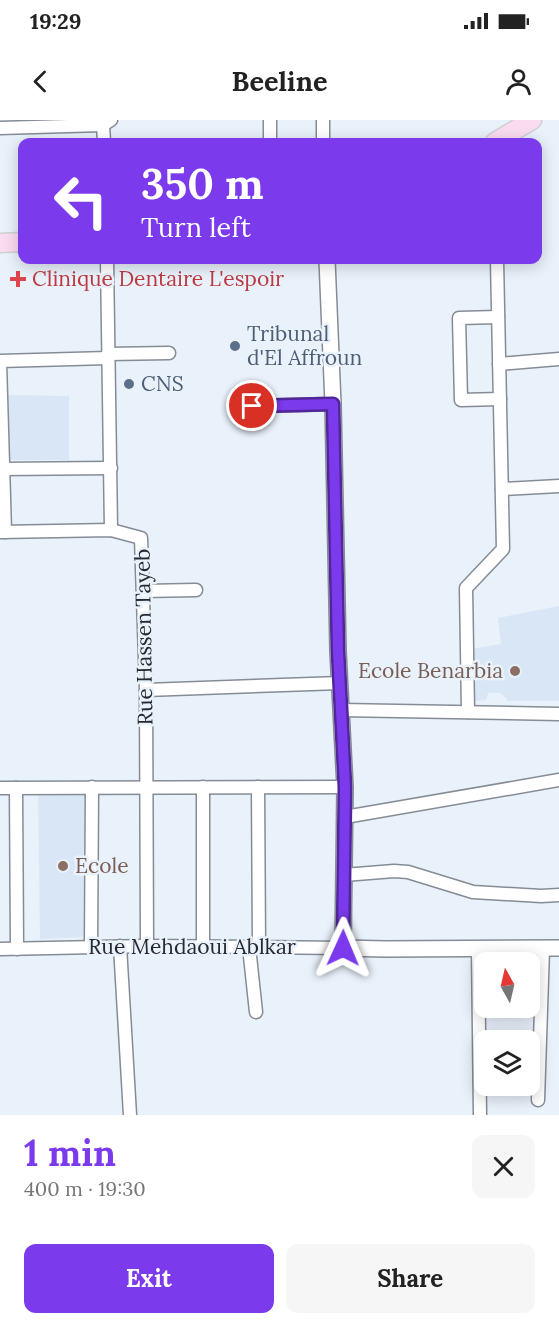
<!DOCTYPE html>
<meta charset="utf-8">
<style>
:root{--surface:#fff;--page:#f6f6f6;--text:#222;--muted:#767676;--accent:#7c3aed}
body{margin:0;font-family:Lora,serif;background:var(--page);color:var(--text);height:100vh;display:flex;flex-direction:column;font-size:22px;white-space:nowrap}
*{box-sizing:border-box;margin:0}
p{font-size:20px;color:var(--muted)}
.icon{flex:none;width:33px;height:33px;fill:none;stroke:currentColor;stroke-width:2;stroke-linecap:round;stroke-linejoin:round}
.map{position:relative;height:995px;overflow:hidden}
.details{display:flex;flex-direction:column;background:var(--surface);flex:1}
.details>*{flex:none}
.banner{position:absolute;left:18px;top:18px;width:524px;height:126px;border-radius:12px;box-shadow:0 3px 15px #0003;background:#7c3aed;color:#fff;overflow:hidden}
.needle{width:39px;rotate:352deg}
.fabs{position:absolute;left:474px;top:832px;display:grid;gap:12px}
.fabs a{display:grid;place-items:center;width:66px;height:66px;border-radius:12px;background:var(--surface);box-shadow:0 3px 15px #0003;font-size:30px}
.pin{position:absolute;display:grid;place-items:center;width:51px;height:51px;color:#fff;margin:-26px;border:3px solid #fff;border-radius:50%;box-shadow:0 2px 6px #0007}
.me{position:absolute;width:66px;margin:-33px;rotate:1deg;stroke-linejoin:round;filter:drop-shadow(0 0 4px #0008)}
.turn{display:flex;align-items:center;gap:21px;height:126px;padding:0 24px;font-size:27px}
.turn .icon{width:78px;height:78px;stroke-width:2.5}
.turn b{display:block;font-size:42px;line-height:51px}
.round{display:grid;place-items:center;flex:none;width:63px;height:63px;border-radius:12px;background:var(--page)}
.overview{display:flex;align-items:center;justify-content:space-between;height:102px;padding:0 24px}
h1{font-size:36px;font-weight:700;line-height:45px;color:var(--accent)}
.action{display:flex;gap:12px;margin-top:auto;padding:12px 24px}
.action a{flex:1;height:69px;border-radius:12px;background:var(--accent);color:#fff;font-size:24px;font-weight:700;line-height:69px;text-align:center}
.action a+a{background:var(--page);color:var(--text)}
.status{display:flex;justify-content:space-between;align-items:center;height:42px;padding:0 30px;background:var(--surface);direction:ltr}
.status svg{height:16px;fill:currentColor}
header{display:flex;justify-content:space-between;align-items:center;height:78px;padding:0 24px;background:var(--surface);font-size:27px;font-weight:700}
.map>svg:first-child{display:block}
</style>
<div class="status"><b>19:29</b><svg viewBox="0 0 49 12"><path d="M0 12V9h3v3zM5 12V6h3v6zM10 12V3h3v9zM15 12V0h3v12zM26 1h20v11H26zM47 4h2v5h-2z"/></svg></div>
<header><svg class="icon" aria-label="back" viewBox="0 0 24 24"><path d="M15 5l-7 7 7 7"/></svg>Beeline<svg class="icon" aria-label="person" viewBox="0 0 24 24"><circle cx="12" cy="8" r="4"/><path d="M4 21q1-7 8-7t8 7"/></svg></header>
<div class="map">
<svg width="559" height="995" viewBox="0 0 559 995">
<rect width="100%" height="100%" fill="#e9f1fb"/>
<g fill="#d9e6f5">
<polygon points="8,275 69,276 69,340 10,340"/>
<polygon points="559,486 559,581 508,581 501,573 488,573 486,580 473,581 470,529 501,524 498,498"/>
<polygon points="38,674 88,674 87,817 40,819"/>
</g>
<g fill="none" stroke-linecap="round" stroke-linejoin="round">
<g stroke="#858c95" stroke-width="15">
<g id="minor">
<polyline points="270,0 270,22"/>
<polyline points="323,0 323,22"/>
<polyline points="0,8 103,5"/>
<polyline points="104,22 103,5 111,0"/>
<polyline points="107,140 111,410"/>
<polyline points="498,197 459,198 461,280 500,279"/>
<polyline points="108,234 169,233"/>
<polyline points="0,241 108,238"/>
<polyline points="0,242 5,412"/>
<polyline points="499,244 559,239"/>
<polyline points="252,286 333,284"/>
<polyline points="0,349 111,348"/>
<polyline points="502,369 559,366"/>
<polyline points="0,412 111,410 141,418 146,570 147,826"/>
<polyline points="143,471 196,470"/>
<polyline points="146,570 340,563"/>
<polyline points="341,590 559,594"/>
<polyline points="468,592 466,468 503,429 497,140"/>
<polyline points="203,667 203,826"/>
<polyline points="258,667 259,827"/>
<polyline points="0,668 345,667"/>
<polyline points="16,668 17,829"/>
<polyline points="345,697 559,660"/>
<polyline points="344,755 394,751 408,752 473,772 541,776 559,775"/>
<polyline points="91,826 92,667"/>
<polyline points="120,826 130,995"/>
<polyline points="249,827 256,892"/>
<polyline points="0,829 147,826 343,828"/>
<polyline points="478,829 480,995"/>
<polyline points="538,980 543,829"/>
</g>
</g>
<g stroke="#858c95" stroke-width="18">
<polyline id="tertiary" points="327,140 333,284 338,531 345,667 343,828 385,829 559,828"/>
</g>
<g stroke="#cfd0d1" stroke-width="21">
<g id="primary">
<polyline points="495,22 532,0"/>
<polyline points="0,123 22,122"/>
</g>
</g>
<use href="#minor" stroke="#fff" stroke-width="12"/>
<use href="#tertiary" stroke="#fff" stroke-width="15"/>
<use href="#primary" stroke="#fadcf1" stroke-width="18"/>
</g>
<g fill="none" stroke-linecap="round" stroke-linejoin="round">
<g stroke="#51269a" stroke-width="15">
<polyline id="route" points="252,286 333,284 338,531 345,667 343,828"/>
</g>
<use href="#route" stroke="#7c3aed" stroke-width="10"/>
</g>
<path fill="#e0444e" stroke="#e9f1fb" stroke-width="2" d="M15 150h6v6h6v6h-6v6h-6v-6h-6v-6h6z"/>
<g fill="#5c6f8a" stroke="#e9f1fb" stroke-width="2">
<circle cx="235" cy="226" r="6"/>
<circle cx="129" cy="264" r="6"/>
</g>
<g fill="#8d6e63" stroke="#e9f1fb" stroke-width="2">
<circle cx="515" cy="551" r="6"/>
<circle cx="63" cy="746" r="6"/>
</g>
<g text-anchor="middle" stroke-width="5" stroke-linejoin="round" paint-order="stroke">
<g font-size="21" fill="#be3a42" stroke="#e9f1fb" text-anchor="start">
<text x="32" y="166">Clinique Dentaire L'espoir</text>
</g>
<g font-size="21" fill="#4e5e75" stroke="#e9f1fb" text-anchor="start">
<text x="247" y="221">Tribunal<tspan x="247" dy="24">d'El Affroun</tspan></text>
<text x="141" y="271">CNS</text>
</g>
<g font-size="21" fill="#26292d" stroke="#e9f1fb">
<text transform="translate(144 517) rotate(-91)" y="7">Rue Hassen Tayeb</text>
<text x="192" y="834">Rue Mehdaoui Ablkar</text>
</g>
<g font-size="21" fill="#785e54" stroke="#e9f1fb" text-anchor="end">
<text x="503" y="558">Ecole Benarbia</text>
<text x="75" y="753" text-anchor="start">Ecole</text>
</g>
</g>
</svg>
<div class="fabs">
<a><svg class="needle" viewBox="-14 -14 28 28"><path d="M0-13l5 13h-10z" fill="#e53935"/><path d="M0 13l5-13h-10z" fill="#767676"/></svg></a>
<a><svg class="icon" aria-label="layers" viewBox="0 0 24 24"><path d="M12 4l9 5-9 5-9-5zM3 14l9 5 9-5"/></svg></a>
</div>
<div class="pin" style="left:252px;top:286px;background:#d93025"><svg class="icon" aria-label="arrive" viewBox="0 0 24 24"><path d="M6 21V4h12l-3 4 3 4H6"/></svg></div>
<svg class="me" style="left:343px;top:828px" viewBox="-20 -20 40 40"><path d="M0-17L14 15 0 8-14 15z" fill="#7c3aed" stroke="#fff" stroke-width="4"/></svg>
<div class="banner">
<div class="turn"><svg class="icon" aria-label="left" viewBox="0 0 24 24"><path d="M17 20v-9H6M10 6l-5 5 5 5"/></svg><div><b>350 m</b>Turn left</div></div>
</div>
</div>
<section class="details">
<div class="overview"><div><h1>1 min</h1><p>400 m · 19:30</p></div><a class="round"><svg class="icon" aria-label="close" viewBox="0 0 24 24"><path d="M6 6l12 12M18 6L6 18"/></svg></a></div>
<div class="action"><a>Exit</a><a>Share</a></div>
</section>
